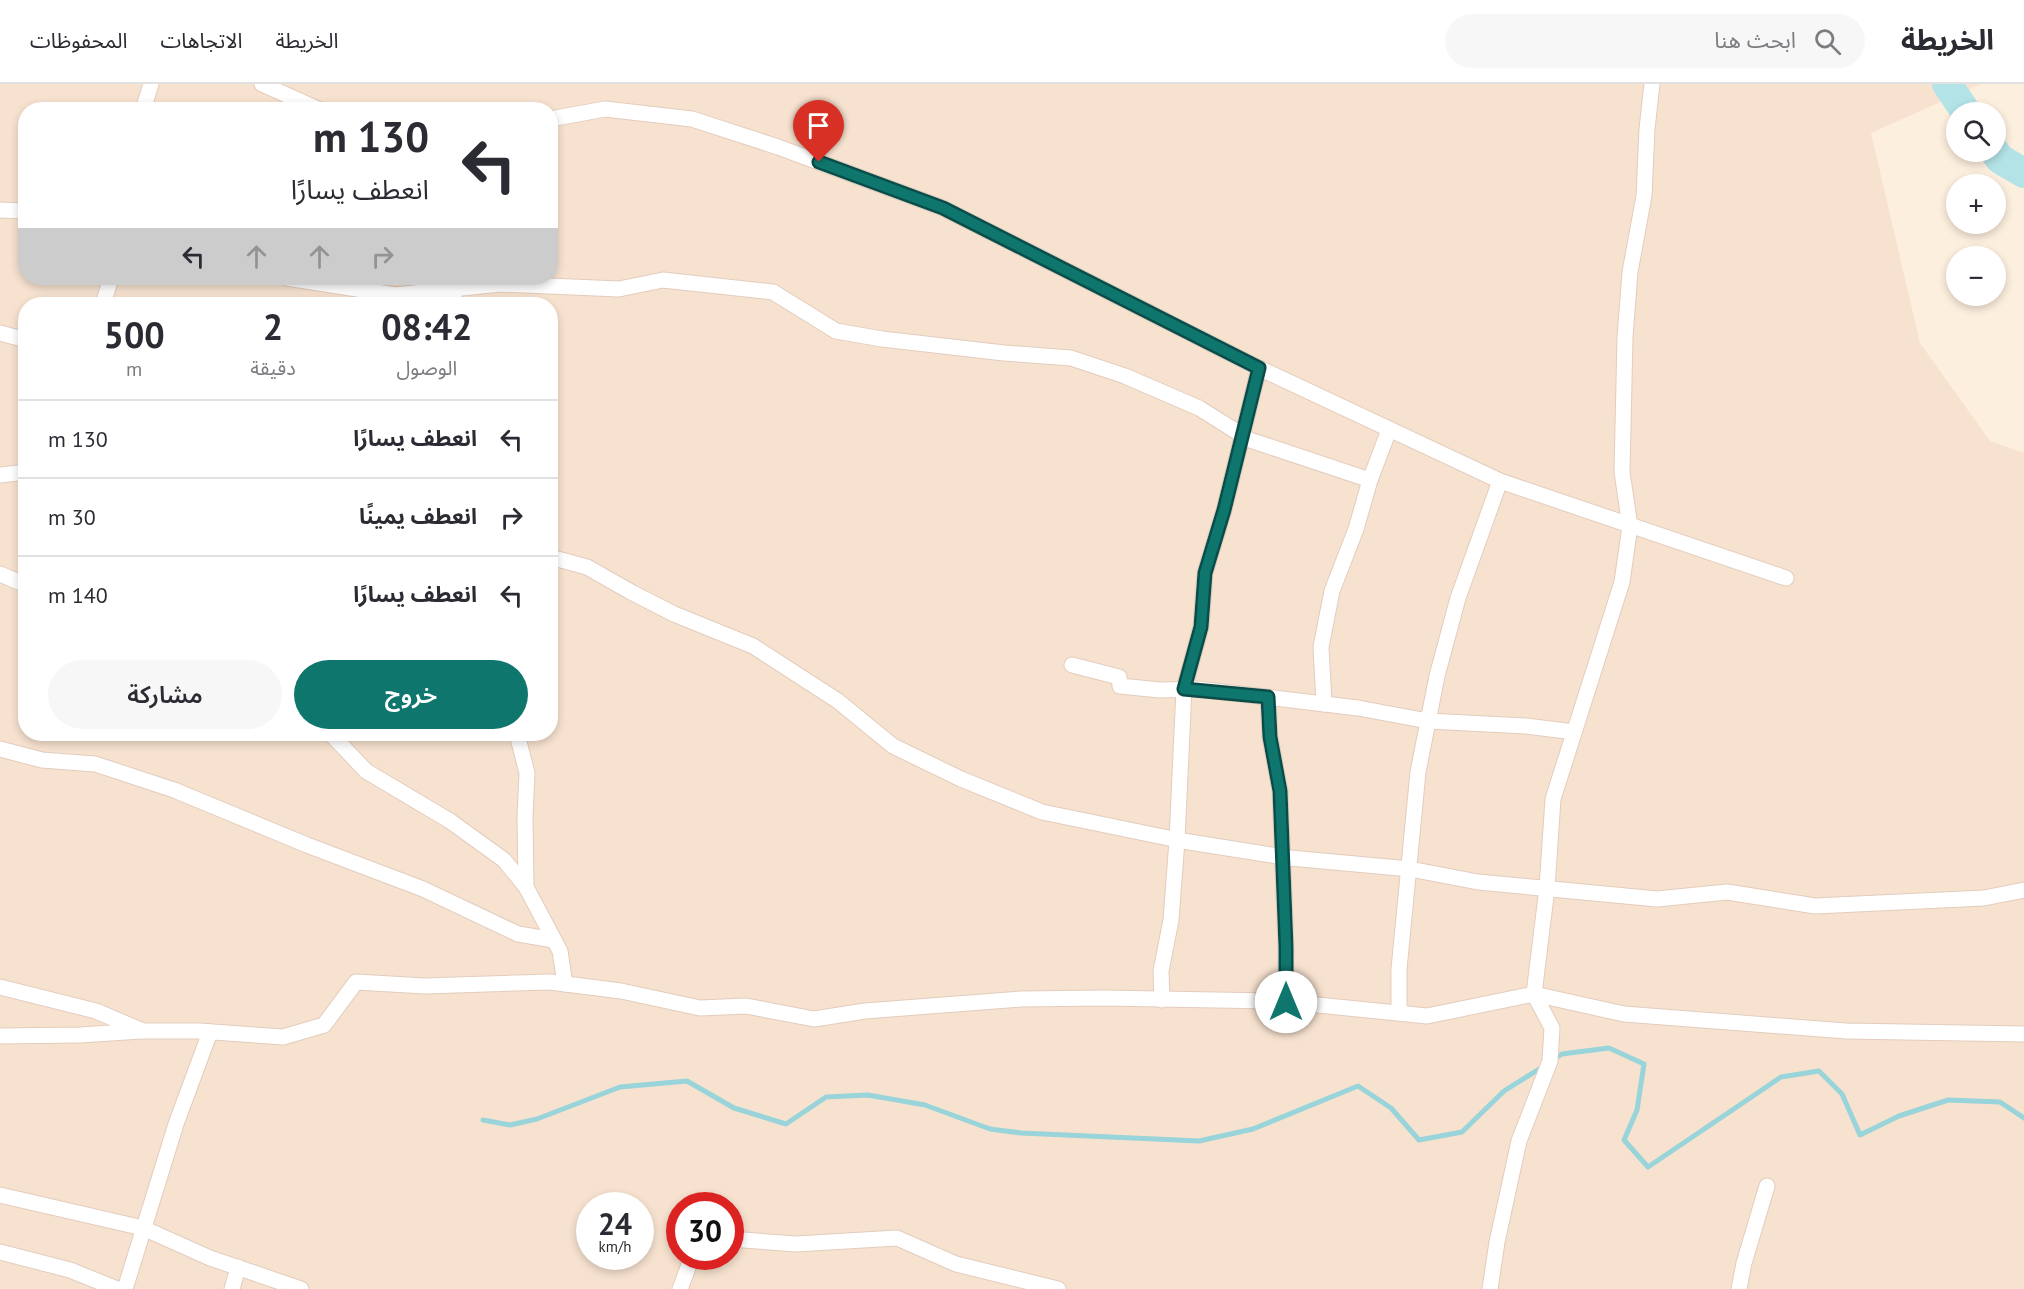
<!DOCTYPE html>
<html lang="ar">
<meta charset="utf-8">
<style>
:root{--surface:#fff;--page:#f7f7f7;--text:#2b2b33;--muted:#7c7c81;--line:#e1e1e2;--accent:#0f766e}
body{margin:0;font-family:"PT Sans","Noto Sans Arabic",sans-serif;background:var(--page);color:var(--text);direction:rtl;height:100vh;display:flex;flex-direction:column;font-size:22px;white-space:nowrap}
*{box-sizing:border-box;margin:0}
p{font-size:20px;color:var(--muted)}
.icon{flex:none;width:33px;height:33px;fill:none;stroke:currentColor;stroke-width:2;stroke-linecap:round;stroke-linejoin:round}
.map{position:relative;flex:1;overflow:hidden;direction:ltr}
.side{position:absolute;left:18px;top:213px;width:540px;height:444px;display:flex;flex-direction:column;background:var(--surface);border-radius:24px;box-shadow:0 3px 9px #0003;direction:rtl}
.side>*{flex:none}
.banner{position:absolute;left:18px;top:18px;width:540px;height:183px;border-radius:24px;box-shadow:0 3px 9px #0003;direction:rtl;background:#fff;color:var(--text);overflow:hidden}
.fabs{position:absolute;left:1946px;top:18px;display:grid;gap:12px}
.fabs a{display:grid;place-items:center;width:60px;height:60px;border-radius:50%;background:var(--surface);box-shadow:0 3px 9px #0003;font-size:30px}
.speed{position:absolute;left:576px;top:1108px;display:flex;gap:12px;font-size:30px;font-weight:700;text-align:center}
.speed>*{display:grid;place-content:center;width:78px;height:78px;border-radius:50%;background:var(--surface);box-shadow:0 3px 9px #0003;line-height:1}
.speed small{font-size:15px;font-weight:400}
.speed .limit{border:9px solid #d22;background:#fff;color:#111}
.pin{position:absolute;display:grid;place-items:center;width:51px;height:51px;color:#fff;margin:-62px -26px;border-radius:50% 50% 50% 0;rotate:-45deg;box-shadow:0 0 6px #0007}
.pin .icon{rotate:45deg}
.me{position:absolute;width:66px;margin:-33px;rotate:0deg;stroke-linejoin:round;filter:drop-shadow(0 0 4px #0008)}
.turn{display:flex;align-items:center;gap:21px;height:126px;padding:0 30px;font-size:27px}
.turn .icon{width:78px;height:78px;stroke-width:2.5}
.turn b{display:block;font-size:42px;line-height:51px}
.lanes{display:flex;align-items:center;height:57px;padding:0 30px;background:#0003;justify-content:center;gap:30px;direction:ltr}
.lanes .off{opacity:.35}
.eta{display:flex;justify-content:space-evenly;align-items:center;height:102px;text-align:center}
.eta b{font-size:36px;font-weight:600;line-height:42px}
.action{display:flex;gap:12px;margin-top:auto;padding:12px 30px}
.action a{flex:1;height:69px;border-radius:36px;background:var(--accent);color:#fff;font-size:24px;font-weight:600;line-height:69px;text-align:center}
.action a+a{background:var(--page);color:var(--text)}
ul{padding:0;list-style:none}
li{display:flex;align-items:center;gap:18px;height:78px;padding:0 30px;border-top:2px solid var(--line)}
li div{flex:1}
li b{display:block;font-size:22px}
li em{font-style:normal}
header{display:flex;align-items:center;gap:36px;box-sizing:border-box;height:84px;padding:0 30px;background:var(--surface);border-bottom:2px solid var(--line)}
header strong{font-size:28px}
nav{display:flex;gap:33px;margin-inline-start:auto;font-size:21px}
.search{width:420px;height:54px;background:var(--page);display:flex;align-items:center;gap:15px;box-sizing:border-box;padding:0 21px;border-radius:33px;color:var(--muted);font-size:22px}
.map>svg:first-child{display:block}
</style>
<header>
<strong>الخريطة</strong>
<div class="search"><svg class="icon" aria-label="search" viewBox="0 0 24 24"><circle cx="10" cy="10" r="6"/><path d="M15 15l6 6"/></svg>ابحث هنا</div>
<nav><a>الخريطة</a><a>الاتجاهات</a><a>المحفوظات</a></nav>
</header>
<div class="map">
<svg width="2024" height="1205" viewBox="0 0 2024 1205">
<rect width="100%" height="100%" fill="#fdefde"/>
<path fill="#f7e2cf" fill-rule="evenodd" d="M 0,0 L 1981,0 L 1871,49 L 1920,259 L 1990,357 L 2024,369 L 2024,1205 L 0,1205 ZM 26,26 L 550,26 L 550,194 L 26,194 ZM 26,220 L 550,220 L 550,650 L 26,650 ZM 590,1122 L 640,1122 L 640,1173 L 590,1173 ZM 680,1122 L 730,1122 L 730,1173 L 680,1173 Z"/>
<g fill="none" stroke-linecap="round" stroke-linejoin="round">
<g stroke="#98d4d9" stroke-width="5">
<polyline points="1554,975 1562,970 1609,964 1644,980 1637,1026 1624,1056 1648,1083 1781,993 1819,987 1842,1010 1860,1051 1899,1032 1948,1016 2000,1018 2024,1034"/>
<polyline points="483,1036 510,1041 537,1035 620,1003 687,997 734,1024 786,1040 826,1013 868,1011 925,1021 990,1045 1021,1049 1199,1057 1253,1045 1358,1002 1391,1024 1419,1056 1462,1048 1504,1007 1544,982"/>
</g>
<g stroke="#b3e3e7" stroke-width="30">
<polyline points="1947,0 1966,28"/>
<polyline points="1995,68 2000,75 2024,89"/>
</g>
<g stroke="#e3ccbd" stroke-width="17">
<g id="minor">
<polyline points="262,0 320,26"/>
<polyline points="143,26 151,0"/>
<polyline points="550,35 605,25 692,35 778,63 943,124 1259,284 1500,397 1786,494"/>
<polyline points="0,126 26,127"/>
<polyline points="287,194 395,211 500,200 619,205 663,196 773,208 836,247 882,255 1004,269 1071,274 1125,292 1199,324 1250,356 1370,396"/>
<polyline points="103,220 111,194"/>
<polyline points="453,220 456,194"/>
<polyline points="0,249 26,256"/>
<polyline points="0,391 26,388"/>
<polyline points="550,473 587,483 631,508 674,530 753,562 838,617 893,662 961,695 1042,728 1183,757 1290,774 1410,785 1478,798 1657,815 1727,808 1815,822 1984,814 2024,806"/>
<polyline points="0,490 26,501"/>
<polyline points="1072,581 1119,593 1120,602 1160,606 1198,605 1358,624 1428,637 1526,642 1574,648"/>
<polyline points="1268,613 1270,653 1280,707 1286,863 1285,918"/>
<polyline points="1324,620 1321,563 1332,507 1356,445 1370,396 1389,346"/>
<polyline points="331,650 366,687 450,737 504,776 526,803 560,867 565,900"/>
<polyline points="517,650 527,689 525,733 526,803"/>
<polyline points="0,665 42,676 95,680 174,706 307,761 423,805 518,850 554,856"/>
<polyline points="0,903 96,927 143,947 199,947 283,953 324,941 356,898 425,902 550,898 621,907 700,924 746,922 814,935 865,927 1021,915 1104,914 1278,917 1427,932 1534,910 1624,930 1846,947 2024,950"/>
<polyline points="1162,916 1161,887 1171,836 1177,756 1184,605 1201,543 1205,489 1224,426 1259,284"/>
<polyline points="1399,929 1399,885 1418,688 1437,592 1458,514 1500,397"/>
<polyline points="0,952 80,951 141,947"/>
<polyline points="0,1111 143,1144 210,1174 301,1205"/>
<polyline points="730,1155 796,1160 897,1154 956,1180 1058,1205"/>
<polyline points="0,1168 70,1186 117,1205"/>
<polyline points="125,1205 176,1040 210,948"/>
<polyline points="232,1205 238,1183"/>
<polyline points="680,1205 692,1173"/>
<polyline points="1490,1205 1497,1158 1519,1057 1550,977 1552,944 1534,910 1547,804 1553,715 1622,498 1630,442 1622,388 1625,253 1630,188 1644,112 1647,45 1652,0"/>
<polyline points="1739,1205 1744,1179 1767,1102"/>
</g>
</g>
<use href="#minor" stroke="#fff" stroke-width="15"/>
</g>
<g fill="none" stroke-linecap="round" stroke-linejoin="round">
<g stroke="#0a4d48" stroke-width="15">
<polyline id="route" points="819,78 943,124 1259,284 1224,426 1205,489 1201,543 1184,605 1268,613 1270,653 1280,707 1286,863 1286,918"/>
</g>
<use href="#route" stroke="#0f766e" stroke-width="10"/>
</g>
</svg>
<div class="fabs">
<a><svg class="icon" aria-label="search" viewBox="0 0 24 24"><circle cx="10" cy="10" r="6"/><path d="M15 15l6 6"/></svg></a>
<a>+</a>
<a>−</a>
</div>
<div class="speed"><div>24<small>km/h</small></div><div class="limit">30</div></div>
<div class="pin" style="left:819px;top:78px;background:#d93025"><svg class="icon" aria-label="arrive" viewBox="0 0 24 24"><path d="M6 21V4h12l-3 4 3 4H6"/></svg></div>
<svg class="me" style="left:1286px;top:918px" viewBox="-20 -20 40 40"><circle r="19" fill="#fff"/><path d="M0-13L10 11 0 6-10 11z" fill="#0f766e"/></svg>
<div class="banner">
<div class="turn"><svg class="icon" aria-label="left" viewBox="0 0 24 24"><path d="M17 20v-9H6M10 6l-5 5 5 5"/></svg><div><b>130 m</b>انعطف يسارًا</div></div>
<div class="lanes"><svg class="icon" aria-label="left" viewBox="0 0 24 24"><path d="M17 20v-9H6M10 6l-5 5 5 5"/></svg><svg class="icon off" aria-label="ahead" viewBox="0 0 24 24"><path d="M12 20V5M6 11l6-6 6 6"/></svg><svg class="icon off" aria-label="ahead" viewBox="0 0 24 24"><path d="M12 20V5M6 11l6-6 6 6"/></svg><svg class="icon off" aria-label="right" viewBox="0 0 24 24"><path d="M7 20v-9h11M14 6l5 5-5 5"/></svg></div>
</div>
<section class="side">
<div class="eta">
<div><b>08:42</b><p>الوصول</p></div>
<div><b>2</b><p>دقيقة</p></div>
<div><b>500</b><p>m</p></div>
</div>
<ul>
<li><svg class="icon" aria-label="left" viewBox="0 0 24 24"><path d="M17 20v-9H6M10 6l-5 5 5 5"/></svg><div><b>انعطف يسارًا</b></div><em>130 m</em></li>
<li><svg class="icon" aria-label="right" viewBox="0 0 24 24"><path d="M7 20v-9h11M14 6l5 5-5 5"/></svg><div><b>انعطف يمينًا</b></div><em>30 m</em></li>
<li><svg class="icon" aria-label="left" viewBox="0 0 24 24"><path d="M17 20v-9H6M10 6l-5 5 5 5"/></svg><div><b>انعطف يسارًا</b></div><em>140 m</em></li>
</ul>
<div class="action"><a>خروج</a><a>مشاركة</a></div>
</section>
</div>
